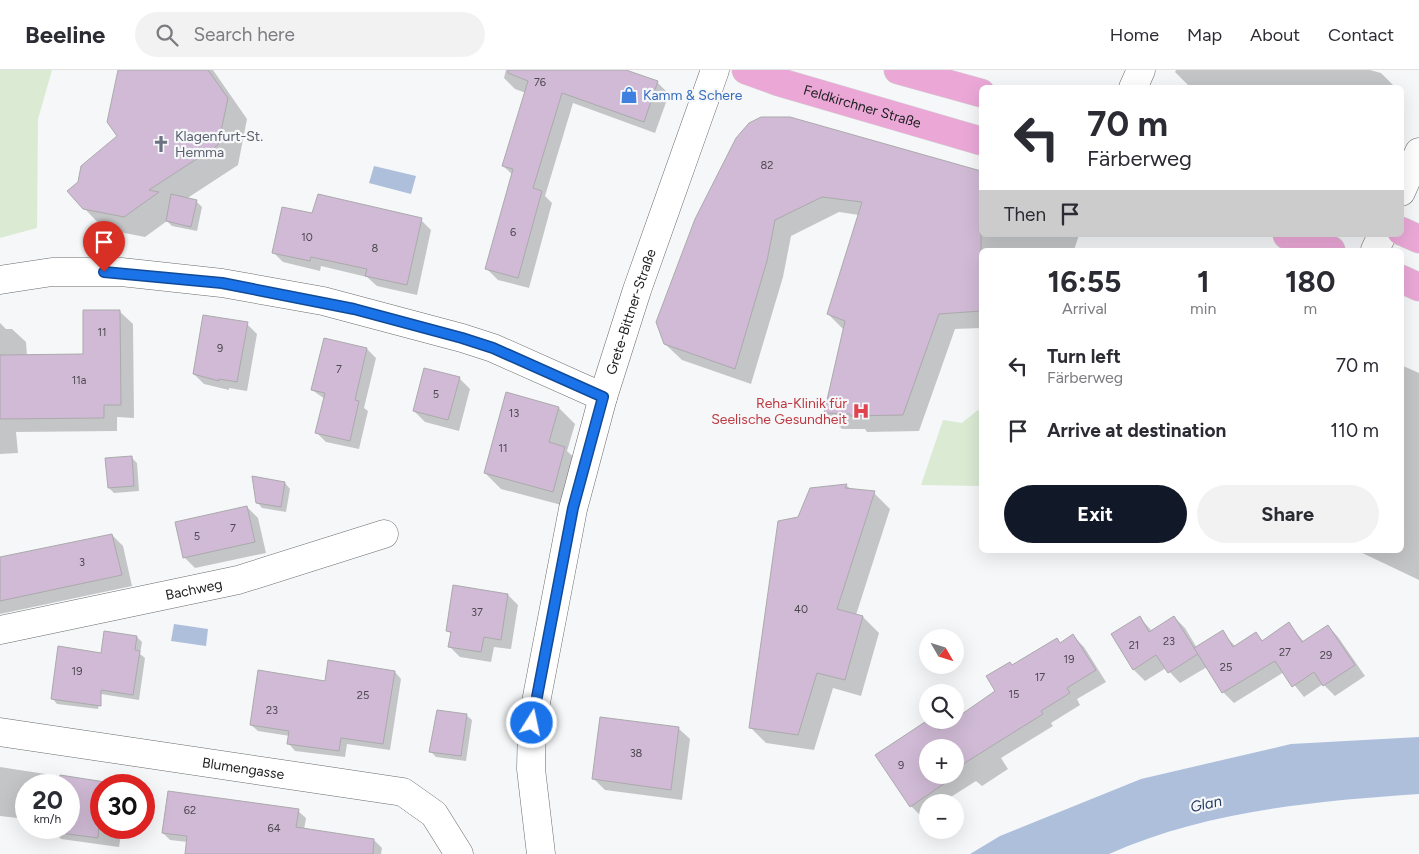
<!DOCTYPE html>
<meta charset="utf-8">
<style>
:root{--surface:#fff;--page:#f2f2f3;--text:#2b2b33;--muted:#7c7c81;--line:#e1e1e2;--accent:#111827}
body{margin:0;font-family:Figtree,sans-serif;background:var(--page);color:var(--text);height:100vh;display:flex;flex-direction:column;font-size:19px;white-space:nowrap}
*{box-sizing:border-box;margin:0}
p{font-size:16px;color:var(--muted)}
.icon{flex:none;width:28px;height:28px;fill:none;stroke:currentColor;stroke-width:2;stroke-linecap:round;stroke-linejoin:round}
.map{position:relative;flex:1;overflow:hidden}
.side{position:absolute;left:979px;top:178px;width:425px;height:305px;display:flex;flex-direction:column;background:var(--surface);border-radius:8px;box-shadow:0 5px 20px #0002}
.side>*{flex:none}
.banner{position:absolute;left:979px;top:15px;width:425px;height:152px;border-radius:8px;box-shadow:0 5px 20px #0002;background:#fff;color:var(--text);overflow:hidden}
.needle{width:32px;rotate:129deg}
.controls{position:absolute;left:919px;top:559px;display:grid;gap:10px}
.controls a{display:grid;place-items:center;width:45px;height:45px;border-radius:50%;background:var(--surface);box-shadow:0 5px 20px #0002;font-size:25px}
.speed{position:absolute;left:15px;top:704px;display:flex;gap:10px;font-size:25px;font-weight:700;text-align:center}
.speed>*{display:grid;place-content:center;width:65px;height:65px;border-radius:50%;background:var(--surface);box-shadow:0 5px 20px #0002;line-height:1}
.speed small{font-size:12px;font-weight:400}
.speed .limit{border:8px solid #d22;background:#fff;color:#111}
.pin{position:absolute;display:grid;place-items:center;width:42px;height:42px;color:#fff;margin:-51px -21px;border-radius:50% 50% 50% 0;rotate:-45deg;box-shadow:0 0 5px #0007}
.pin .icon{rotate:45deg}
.me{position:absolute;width:55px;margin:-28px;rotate:10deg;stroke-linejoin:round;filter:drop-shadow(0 0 4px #0008)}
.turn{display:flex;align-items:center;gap:18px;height:105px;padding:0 25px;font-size:22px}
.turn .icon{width:65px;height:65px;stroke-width:2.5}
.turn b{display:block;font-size:35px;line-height:42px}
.then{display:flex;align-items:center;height:48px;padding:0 25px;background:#0003;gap:10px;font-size:19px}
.eta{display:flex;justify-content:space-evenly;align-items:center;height:85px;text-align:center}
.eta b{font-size:30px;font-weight:700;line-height:35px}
.primary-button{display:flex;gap:10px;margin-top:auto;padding:10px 25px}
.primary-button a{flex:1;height:58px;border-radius:30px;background:var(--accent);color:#fff;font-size:20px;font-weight:700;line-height:58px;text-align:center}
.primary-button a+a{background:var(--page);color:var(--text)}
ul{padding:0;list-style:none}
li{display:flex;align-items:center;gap:15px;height:65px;padding:0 25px}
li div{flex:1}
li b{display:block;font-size:19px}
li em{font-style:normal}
header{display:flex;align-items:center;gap:30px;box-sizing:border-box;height:70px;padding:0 25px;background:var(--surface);border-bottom:1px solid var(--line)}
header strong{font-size:24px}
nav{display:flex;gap:28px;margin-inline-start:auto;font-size:18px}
.search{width:350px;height:45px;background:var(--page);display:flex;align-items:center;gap:12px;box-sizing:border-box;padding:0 18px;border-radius:28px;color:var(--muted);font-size:19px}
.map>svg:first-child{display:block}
</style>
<header>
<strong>Beeline</strong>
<div class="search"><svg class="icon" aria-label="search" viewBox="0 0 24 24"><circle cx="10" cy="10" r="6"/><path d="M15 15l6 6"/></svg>Search here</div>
<nav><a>Home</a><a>Map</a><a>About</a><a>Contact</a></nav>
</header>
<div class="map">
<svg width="1419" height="784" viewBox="0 0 1419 784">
<rect width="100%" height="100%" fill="#f5f7f9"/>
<g fill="#daead3">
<polygon points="0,0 52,0 38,49 37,158 0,168"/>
<polygon points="978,340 981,341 981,416 921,415 943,350 962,353"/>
</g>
<g fill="#adbfdb">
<polygon points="374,96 416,106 411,124 369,113"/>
<polygon points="174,554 208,559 206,576 171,571"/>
<path d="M 1419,667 L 1419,724 C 1315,731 1206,741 1109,784 L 970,784 L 1000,766 L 1141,709 L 1291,674 Z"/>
</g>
<g fill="#0003" fill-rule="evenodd">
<polygon points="119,0 213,0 247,49 238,95 186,129 196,131 202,137 197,161 172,156 167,151 145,167 104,159 84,138 79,113 119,67"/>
<polygon points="506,0 620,0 657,12 669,24 655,63 573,33 545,126 552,133 529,218 498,210 487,199 513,105 503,96 526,23 515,19 504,8"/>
<polygon points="1176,0 1370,0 1381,3 1394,16 1393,18 1198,18 1188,15 1175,2"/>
<polygon points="790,48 981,103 981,165 1079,165 1074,180 981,180 981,258 955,259 919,361 867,362 865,359 842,359 826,343 844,260 828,244 859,145 839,142 791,166 783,207 751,314 682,290 665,274"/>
<polygon points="313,145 421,150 431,160 417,225 377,216 367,207 321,196 320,201 283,192 273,182"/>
<polygon points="119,241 133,254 134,348 117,347 117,361 16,362 18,383 0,384 0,253 6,259 12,259 26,272 27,286 85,285"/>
<polygon points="247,254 257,264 247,321 229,318 229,320 204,314 194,304"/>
<polygon points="367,279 376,288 364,338 368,341 359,379 326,372 317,363 325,329 312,320"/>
<polygon points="1401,295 1419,303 1419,510 1356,480 1401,480"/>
<polygon points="459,308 470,319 459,361 425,352 414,341"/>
<polygon points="559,338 575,354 567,381 581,394 569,437 501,419 485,403"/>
<polygon points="131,387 137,393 139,421 114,423 109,418"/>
<polygon points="285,413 290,419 286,442 262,438 257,432"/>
<polygon points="846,415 852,420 874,423 890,439 856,545 863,547 879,563 861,626 833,618 814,680 766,673 750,657 799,448"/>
<polygon points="247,437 258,448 266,483 195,498 184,487"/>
<polygon points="112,465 123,476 132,516 0,544 0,488"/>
<polygon points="508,525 518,535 511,579 494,577 491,592 460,587 450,577 452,565 447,560"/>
<polygon points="1174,547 1185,558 1197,578 1222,562 1236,577 1256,564 1263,571 1289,554 1304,572 1328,556 1338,567 1365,606 1335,626 1323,614 1304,627 1284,602 1234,633 1223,622 1207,597 1180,613 1166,598 1145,611 1134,600 1112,565 1140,548 1152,561"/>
<path d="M 1073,566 L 1084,577 L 1106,612 L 1077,629 L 1080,635 L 1051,653 L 1053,656 L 1001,688 L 1008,699 L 982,716 L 976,711 L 943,732 L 928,732 L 928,743 L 922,747 L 911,736 L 930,650 L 941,660 L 997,621 L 1013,597 L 1057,569 L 1061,574 ZM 928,678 L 955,678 L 955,705 L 928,705 Z"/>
<polygon points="137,567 142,572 140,584 145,588 139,630 101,624 98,639 57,634 52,628 102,584"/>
<polygon points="395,602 401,609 390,680 347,674 345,687 295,681 289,674 290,666 258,661 251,655 326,612"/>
<polygon points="466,645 472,650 466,691 436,687 431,682"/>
<polygon points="678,658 690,669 682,730 605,720 594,709"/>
<polygon points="0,697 104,713 106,715 101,715 101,758 122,758 119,777 61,769 54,761 54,758 69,758 69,715 26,715 26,749 0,746"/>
<polygon points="298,741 306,748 304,760 374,770 382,778 381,784 187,784 188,772 170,770 163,763"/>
</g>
<g fill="#d0bad5" stroke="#abaaac">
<polygon points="118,0 208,0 228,28 218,75 149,120 159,122 124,147 83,139 67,121 78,112 81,96 117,66 107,52"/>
<polygon points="508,0 626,0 658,11 644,52 562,23 533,118 542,121 518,208 485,199 513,99 502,96 528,11 508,3"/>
<polygon points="761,47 790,47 981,101 981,241 939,244 903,345 850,346 850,344 824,343 845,251 827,244 862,132 822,127 775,150 767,191 735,299 664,274 656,252 695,149 736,68 749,53"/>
<polygon points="171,124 197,130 191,157 166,151"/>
<polygon points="318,124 422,148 407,215 365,206 367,199 311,187 310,191 272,183 282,137 312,143"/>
<polygon points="83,240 120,240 121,335 104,335 104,348 0,349 0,285 83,284"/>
<polygon points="203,245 248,252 237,312 219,309 219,311 193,304"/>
<polygon points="324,268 367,278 355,330 359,331 350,371 315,363 325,323 311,320"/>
<polygon points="424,298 460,307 448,350 413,341"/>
<polygon points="506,322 559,337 549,372 565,377 553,422 484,403"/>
<polygon points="132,386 134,416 108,418 105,388"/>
<polygon points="252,406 285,412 281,437 256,433"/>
<polygon points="847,414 845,418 875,421 837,539 863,546 845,610 817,603 798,665 749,658 778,451 798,447 810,418"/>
<polygon points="247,436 255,472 183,488 175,452"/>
<polygon points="112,464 122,505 0,531 0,487"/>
<polygon points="453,515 508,524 501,570 484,567 481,582 448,577 451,562 446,561"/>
<polygon points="1140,546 1149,562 1174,546 1198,584 1168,603 1156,585 1133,600 1111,564"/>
<polygon points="1289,552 1302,572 1328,555 1355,595 1323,616 1314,602 1292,617 1275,591 1222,623 1194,578 1223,560 1233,577 1256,562 1262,571"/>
<polygon points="104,561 137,566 135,580 140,581 133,625 101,620 101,636 51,629 58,576 101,583"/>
<polygon points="1073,564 1096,600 1067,618 1070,623 1041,641 1043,644 955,699 955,678 928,678 928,705 957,705 910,737 875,685 928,650 932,650 939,660 995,621 986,606 1010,592 1012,595 1057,568 1060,573"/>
<polygon points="328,590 395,601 383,674 341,668 339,681 287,674 289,661 250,655 258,600 325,611"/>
<polygon points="437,640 467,644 461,686 429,682"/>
<polygon points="600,647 679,657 671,720 592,709"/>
<polygon points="60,705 105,712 104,715 101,715 98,768 53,762 53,758 69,758 69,715 59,715"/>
<polygon points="168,721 299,739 296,757 374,769 373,784 185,784 187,766 162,763"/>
</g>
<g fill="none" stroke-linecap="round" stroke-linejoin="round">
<g stroke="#696b6c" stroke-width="29">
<g id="minor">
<polyline points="1133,18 1141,0"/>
<polyline points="1401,122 1419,82"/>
<polyline points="1375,180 1382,165"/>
<polyline points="0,210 52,202 121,202 222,213 323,231 462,268 493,278 603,327"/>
<path id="s1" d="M 0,560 L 238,510 L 384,464"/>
<path id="s2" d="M 0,662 L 403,722 L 434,744 L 459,784"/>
<path id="s3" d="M 541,784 L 531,699 L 532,653 L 573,439 L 603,327 L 637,220 L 715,0"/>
</g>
</g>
<g stroke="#d3d3d3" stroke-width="29">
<g id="major">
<path id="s4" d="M 746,0 L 779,12 L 981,71"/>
<polyline points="898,0 981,23"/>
<polyline points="1401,161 1419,169"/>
<polyline points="1287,165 1331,180"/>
<polyline points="1401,209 1419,217"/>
</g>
</g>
<use href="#minor" stroke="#fff" stroke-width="28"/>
<use href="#major" stroke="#eba8d7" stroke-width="28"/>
</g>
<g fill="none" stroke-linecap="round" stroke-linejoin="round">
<g stroke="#114b97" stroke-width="12">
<polyline id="route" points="104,202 222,213 354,239 462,268 493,278 603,327 573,438 532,653"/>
</g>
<use href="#route" stroke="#1a73e8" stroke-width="9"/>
</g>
<defs>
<g id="shop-bare" transform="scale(1.35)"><path d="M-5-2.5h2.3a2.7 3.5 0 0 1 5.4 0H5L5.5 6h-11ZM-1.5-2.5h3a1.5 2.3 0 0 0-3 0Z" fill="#3f7fe0" stroke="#f5f7f9" stroke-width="2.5" paint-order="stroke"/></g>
<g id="church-bare" transform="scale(1.35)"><path d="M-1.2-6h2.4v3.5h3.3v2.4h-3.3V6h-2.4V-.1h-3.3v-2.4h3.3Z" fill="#6b7280" stroke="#f5f7f9" stroke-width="2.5" paint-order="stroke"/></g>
<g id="hospital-bare" transform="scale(1.35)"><path d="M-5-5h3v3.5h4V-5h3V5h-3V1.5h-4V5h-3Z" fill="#e0444e" stroke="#f5f7f9" stroke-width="2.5" paint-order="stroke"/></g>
</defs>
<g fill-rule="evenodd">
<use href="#shop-bare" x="629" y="25"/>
<use href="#church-bare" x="161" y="74"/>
<use href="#hospital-bare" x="861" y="341"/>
</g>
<g text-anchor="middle" stroke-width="4.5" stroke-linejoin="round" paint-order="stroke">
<g font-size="11" fill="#4d4850">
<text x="540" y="16">76</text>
<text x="767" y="99">82</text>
<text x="513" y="166">6</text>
<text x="307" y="171">10</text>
<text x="375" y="182">8</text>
<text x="102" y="266">11</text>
<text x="220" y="282">9</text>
<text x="339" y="303">7</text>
<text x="79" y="314">11a</text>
<text x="436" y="328">5</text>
<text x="514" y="347">13</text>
<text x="503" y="382">11</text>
<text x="233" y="462">7</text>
<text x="197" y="470">5</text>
<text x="82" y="496">3</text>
<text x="801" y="543">40</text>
<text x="477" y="546">37</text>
<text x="1169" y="575">23</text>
<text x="1134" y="579">21</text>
<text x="1285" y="586">27</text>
<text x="1326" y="589">29</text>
<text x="1069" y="593">19</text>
<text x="1226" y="601">25</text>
<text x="77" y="605">19</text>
<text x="1040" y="611">17</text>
<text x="1014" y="628">15</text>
<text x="363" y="629">25</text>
<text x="272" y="644">23</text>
<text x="636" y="687">38</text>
<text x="901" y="699">9</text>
<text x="190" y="744">62</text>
<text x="274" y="762">64</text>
</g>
<g font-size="14" fill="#366cbe" stroke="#f5f7f9" text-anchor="start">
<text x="643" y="30">Kamm &amp; Schere</text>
</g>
<g font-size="14" fill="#212223" stroke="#f5f7f9">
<text dy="5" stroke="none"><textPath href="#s4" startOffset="122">Feldkirchner Straße</textPath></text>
<text dy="5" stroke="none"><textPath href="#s3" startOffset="555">Grete-Bittner-Straße</textPath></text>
<text dy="5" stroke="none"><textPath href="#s1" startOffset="198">Bachweg</textPath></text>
<text dy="5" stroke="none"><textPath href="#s2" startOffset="246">Blumengasse</textPath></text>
</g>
<g font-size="14" fill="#5b616d" stroke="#f5f7f9" text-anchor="start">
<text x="175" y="71">Klagenfurt-St.<tspan x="175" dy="16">Hemma</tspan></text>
</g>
<g font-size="14" fill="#be3a42" stroke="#f5f7f9" text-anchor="end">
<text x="847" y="338">Reha-Klinik für<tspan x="847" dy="16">Seelische Gesundheit</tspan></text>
</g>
<g font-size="15" font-style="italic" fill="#253d64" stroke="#f5f7f9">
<text transform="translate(1206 734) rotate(-12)" y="5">Glan</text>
</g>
</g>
</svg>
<div class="controls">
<a><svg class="needle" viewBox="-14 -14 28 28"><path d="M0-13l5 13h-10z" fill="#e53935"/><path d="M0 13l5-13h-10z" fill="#7c7c81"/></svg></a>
<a><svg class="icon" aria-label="search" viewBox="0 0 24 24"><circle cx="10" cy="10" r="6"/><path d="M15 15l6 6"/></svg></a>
<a>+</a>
<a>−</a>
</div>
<div class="speed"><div>20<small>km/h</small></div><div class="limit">30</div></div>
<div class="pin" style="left:104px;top:202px;background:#d93025"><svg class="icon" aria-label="arrive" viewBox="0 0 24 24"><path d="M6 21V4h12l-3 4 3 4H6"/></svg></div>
<svg class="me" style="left:532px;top:653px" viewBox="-20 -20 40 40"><circle r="17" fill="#1a73e8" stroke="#fff" stroke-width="3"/><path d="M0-11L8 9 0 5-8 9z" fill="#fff"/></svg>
<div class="banner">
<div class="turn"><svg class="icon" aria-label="left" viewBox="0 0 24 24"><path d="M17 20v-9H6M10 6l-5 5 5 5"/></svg><div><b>70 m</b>Färberweg</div></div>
<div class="then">Then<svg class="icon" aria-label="arrive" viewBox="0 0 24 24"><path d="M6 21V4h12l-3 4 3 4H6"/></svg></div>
</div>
<section class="side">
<div class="eta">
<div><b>16:55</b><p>Arrival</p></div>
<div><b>1</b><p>min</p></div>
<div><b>180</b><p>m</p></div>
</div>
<ul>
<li><svg class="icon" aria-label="left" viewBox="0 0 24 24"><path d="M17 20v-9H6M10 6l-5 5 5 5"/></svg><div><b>Turn left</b><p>Färberweg</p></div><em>70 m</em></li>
<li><svg class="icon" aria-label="arrive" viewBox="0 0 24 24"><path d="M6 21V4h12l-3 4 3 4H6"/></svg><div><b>Arrive at destination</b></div><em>110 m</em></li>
</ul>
<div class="primary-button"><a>Exit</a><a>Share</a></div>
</section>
</div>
